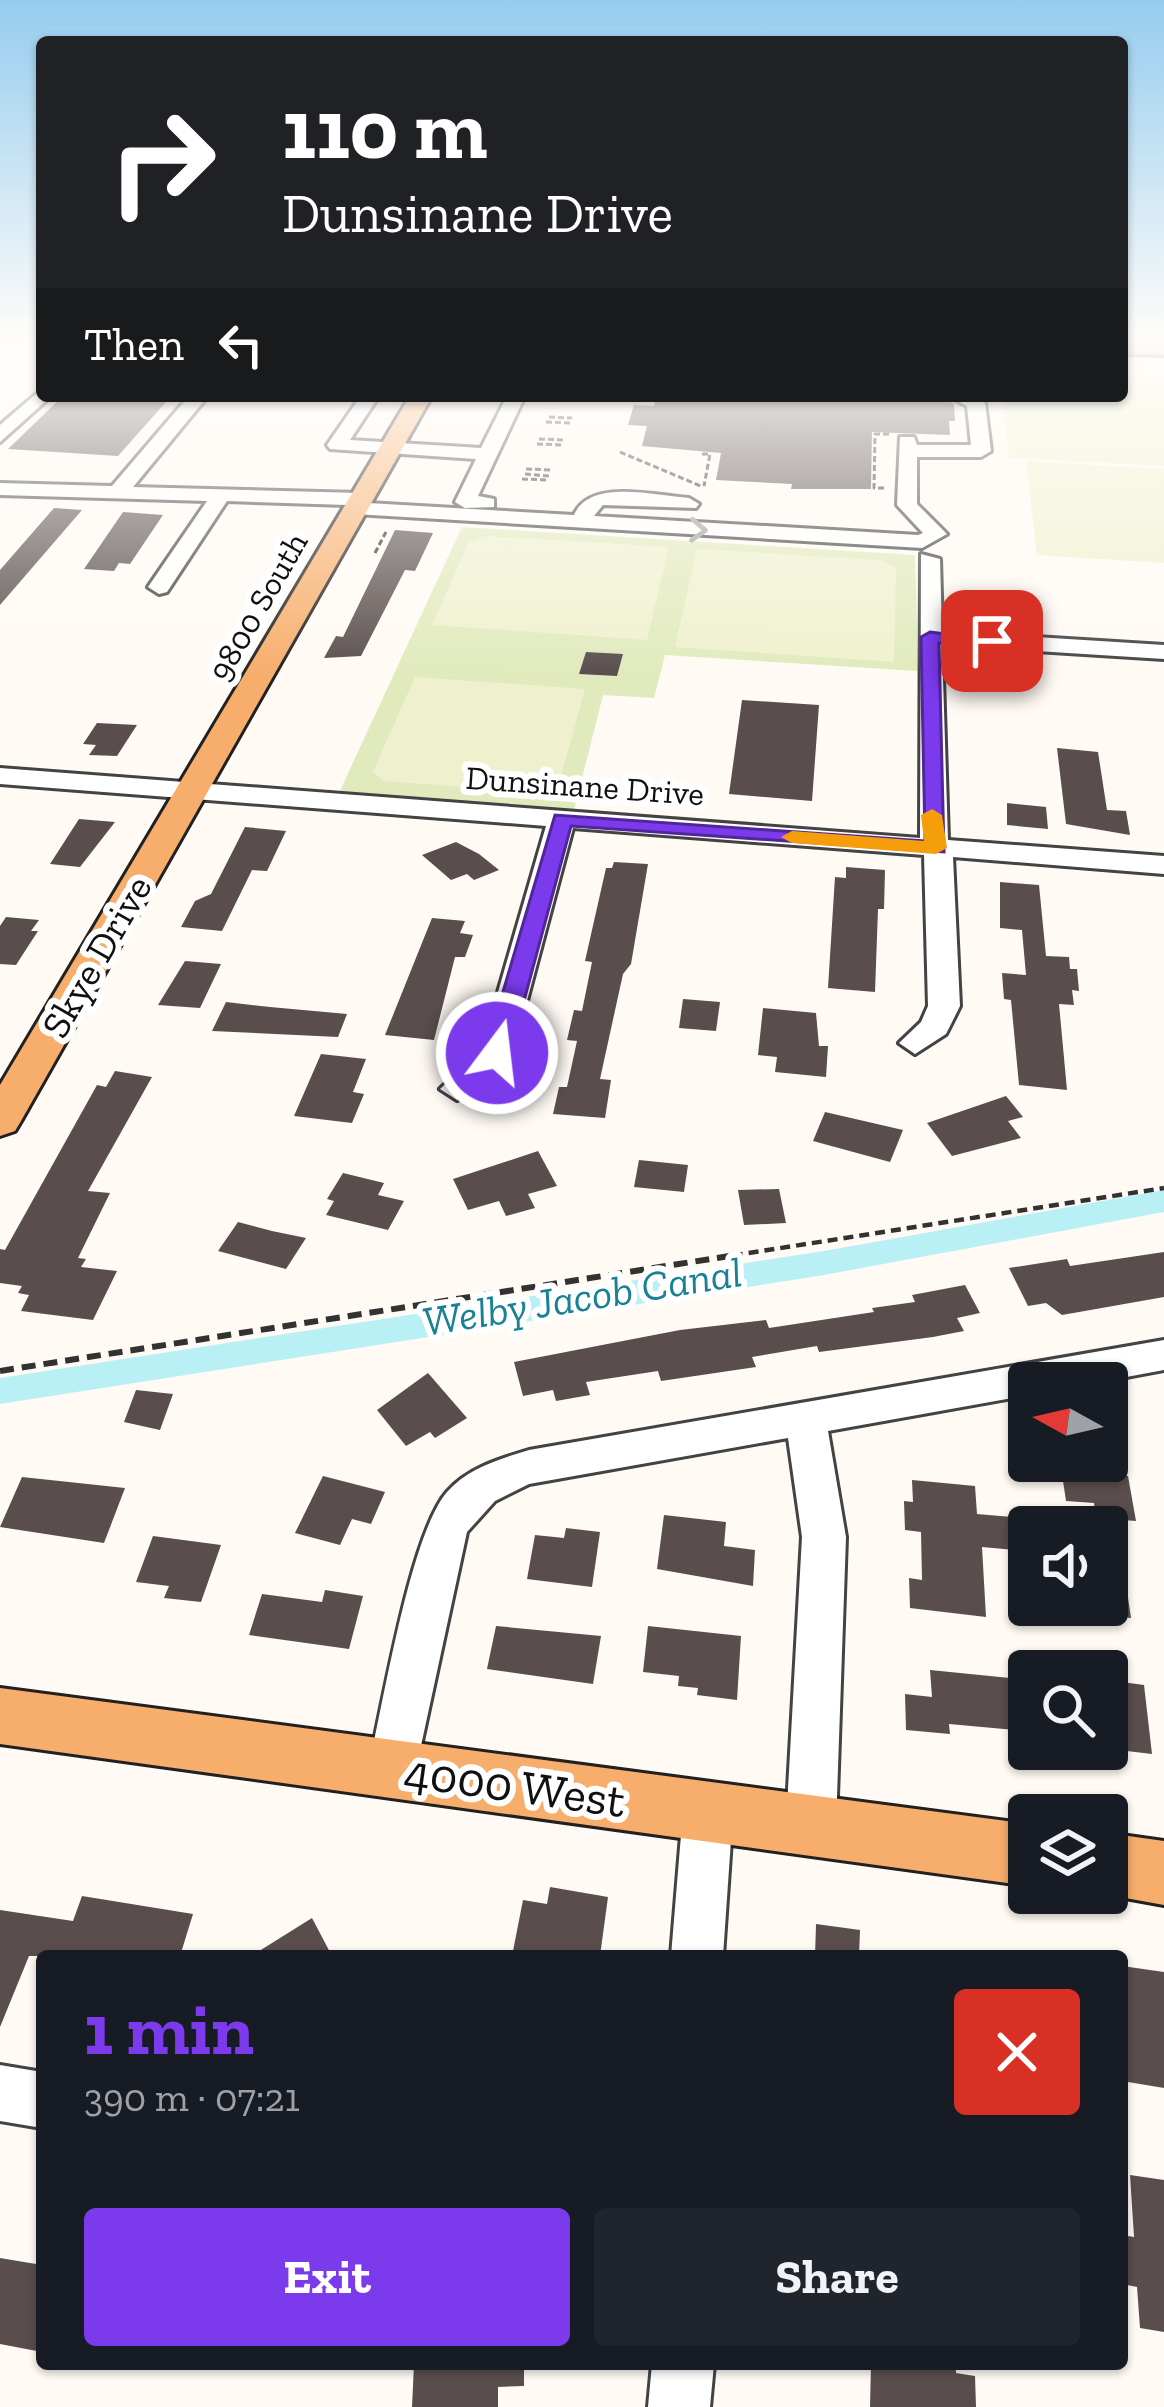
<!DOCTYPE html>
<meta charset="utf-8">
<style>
:root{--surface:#171b24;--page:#20242c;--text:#f1f3f6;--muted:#9ea1a6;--accent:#7c3aed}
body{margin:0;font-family:"Zilla Slab",serif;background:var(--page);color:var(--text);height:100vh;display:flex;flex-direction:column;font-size:45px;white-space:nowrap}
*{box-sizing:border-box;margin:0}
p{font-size:39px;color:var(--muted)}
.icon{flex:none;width:66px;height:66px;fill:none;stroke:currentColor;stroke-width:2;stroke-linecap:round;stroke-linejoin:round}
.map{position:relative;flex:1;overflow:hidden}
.panel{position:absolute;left:36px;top:1950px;width:1092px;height:420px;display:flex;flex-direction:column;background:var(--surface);border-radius:12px;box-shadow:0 3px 9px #0004}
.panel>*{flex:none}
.hud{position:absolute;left:36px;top:36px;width:1092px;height:366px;border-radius:12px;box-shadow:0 3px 9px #0004;background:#202124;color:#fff;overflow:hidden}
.needle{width:78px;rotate:278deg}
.tools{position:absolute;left:1008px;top:1362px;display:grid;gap:24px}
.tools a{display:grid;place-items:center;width:120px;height:120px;border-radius:12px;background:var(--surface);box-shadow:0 3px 9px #0004;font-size:60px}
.pin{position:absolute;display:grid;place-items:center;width:102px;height:102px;color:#fff;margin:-51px;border-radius:24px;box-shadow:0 6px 18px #0006}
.me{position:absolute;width:132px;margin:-66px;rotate:15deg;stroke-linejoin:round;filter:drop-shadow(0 0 9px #0008)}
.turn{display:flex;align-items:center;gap:42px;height:252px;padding:0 48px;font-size:54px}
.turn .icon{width:156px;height:156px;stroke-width:2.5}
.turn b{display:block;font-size:84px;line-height:102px}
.then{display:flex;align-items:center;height:114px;padding:0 48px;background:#0003;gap:24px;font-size:45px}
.round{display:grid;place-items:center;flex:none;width:126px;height:126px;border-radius:12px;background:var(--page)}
.headline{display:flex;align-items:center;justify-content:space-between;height:204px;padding:0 48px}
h1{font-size:72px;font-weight:700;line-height:90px;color:var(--accent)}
.action{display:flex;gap:24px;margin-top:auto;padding:24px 48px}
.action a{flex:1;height:138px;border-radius:12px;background:var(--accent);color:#fff;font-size:48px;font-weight:700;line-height:138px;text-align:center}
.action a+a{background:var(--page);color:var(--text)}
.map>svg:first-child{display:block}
</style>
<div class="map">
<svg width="1164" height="2407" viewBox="0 0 1164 2407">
<rect width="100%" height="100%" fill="#fffaf4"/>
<polygon fill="#e1eabd" points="462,527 915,555 918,671 665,655 654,698 603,695 573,814 338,795"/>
<g fill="#eff1ce">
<polygon points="1122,377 1164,378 1164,466 1009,458 1002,396 1122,396"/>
<polygon points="1026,461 1164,469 1164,563 1037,555"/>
<polygon points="486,536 669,547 647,640 432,625 469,542"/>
<polygon points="697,549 881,560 896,568 894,662 675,647"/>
<polygon points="415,677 585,689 556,794 384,781 373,772"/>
</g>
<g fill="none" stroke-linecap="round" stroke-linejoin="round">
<polygon fill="#b9f0f6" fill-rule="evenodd" points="1164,1190 1164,1212 824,1275 0,1404 0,1378 824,1251"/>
</g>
<g fill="#594e4d">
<polygon points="63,396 166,402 118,456 8,449"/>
<polygon points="656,396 945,399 954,404 955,421 949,421 950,435 872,432 871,489 791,489 792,484 716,480 721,453 642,446 647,426 628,425 634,405 654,406"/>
<polygon points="54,508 82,510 0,605 0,570"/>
<polygon points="123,512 163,515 130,564 119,563 114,571 84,569"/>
<polygon points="395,530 433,533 415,571 405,570 361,656 324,658 336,636 343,637"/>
<polygon points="586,652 623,654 617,676 579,674"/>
<polygon points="742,700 819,705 812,801 729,794"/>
<polygon points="97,723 137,725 117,756 89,755 96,745 83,744"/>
<polygon points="1057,748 1098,752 1107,810 1126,811 1130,835 1066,824"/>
<polygon points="1007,803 1046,807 1048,829 1007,825"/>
<polygon points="79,819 115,822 80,867 50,864"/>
<polygon points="245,827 286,831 267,871 252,870 222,931 181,927 195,901 211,894"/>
<polygon points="456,842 479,854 499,870 474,880 467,874 451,880 422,855"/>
<polygon points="614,862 648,864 631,964 623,974 600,1079 611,1080 605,1118 553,1114 559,1087 567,1087 577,1041 567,1040 574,1010 582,1011 592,962 585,961 606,868 612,868"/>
<polygon points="846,867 885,870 884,909 878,909 875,992 828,988 835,877 846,878"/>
<polygon points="1000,882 1039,885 1046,956 1069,957 1070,969 1077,969 1079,991 1072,990 1074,1005 1059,1004 1067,1090 1019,1085 1011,1000 1004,999 1002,973 1026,975 1022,930 1000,928"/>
<polygon points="6,917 39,920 31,931 38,931 16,965 0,964 0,926"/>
<polygon points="432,918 465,921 460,933 473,935 465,957 455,957 434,1040 385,1035"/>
<polygon points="185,961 221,964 200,1008 158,1005"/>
<polygon points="683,999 720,1002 716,1031 679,1028"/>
<polygon points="226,1002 270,1007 347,1014 338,1037 212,1031"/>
<polygon points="763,1008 816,1013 819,1046 828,1046 826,1077 775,1072 777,1057 758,1055"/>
<polygon points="321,1054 366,1059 353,1092 364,1094 352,1123 294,1116"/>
<polygon points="115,1071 152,1077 88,1191 110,1193 78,1258 86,1259 81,1267 117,1271 93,1320 21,1311 29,1295 18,1293 22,1286 0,1283 0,1249 5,1250 97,1085 106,1087"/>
<polygon points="1006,1096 1023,1117 1008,1121 1021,1138 952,1156 927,1123"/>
<polygon points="825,1112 903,1130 890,1162 813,1141"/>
<polygon points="538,1151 557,1186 528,1194 535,1208 506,1216 499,1201 468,1210 453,1179"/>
<polygon points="639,1160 688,1165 684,1192 634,1187"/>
<polygon points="343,1173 384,1183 378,1195 404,1201 388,1230 326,1215 334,1201 327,1199"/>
<polygon points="779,1189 786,1223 744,1225 738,1190"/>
<polygon points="238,1222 272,1231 306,1238 286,1269 218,1251"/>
<polygon points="1164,1252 1164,1297 1062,1315 1046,1303 1028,1306 1009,1268 1067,1259 1070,1266"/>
<polygon points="965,1285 980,1313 957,1318 964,1331 933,1337 819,1352 817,1346 752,1357 756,1367 661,1381 658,1371 586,1382 590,1395 556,1401 553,1390 523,1396 514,1362 680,1330 766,1320 769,1328 874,1312 872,1308 915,1302 912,1295"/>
<polygon points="428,1373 467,1418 435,1438 430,1432 406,1446 377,1410"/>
<polygon points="136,1390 173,1394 160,1430 124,1422"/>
<polygon points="1060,1461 1113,1461 1116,1475 1128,1476 1136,1521 1096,1518 1094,1503 1066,1501"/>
<polygon points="323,1476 385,1492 371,1524 352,1519 340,1545 295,1533"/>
<polygon points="22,1477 125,1488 104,1543 0,1527"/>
<polygon points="912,1480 975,1486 977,1514 1012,1517 1015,1550 982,1547 986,1617 910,1608 909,1578 922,1580 921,1532 905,1530 904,1501 913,1502"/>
<polygon points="664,1515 726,1522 724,1546 755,1550 753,1586 657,1569"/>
<polygon points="566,1528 600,1532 592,1587 527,1579 535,1535 564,1538"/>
<polygon points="153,1536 221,1545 201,1602 164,1598 169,1586 136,1582"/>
<polygon points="1107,1582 1126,1584 1131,1618 1107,1616"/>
<polygon points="325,1590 363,1596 349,1649 249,1635 262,1594 322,1602"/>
<polygon points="496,1626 601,1636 593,1684 487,1669"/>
<polygon points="648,1626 741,1636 737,1700 697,1695 698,1688 678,1686 679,1676 643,1672"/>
<polygon points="930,1670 1010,1678 1015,1730 949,1724 950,1734 906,1730 905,1694 932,1697"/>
<polygon points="1107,1680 1144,1685 1152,1754 1110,1749"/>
<polygon points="550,1887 608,1897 600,1956 512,1956 523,1900 547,1904"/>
<polygon points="82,1896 193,1914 180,1956 29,1956 0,2027 0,1910 73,1921"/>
<polygon points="312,1918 332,1956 251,1956"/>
<polygon points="816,1924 860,1930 859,1956 815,1956"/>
<polygon points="1122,1966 1164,1972 1164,2088 1122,2081"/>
<polygon points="1130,2175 1164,2180 1164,2332 1140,2328 1137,2287 1122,2284 1122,2235 1134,2237"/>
<polygon points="0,2258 42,2265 42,2352 0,2344"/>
<polygon points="414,2364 524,2364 524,2386 498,2387 498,2407 412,2407"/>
<polygon points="871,2364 956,2364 956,2373 975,2376 976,2407 870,2407"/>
</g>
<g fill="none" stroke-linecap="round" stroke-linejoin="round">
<g stroke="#434343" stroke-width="6">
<g id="minor">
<polygon points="42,389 48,399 0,442 0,425"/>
<path d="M 189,396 L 208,396 L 133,487 L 360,493 L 367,495 L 368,503 L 574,515 C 590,478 656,496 689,498 L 699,504 L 696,508 L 603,505 L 594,516 L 918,535 L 923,533 L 897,505 L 900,437 L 914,437 L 917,445 L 971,445 L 967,406 L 948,396 L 974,396 L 985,403 L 991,451 L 981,457 L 917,457 L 917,504 L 947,534 L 922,548 L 355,514 L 348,512 L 347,505 L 227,501 L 167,592 L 159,594 L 148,587 L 207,501 L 0,495 L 0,483 L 112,486 Z"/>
<polygon points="361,396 379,396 350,440 481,448 507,396 525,396 478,496 494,499 494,507 465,508 455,502 476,459 330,449 327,445"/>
<polygon points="921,554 940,559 942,631 1164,645 1164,659 942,645 948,840 1164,856 1164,874 953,857 960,1006 946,1034 915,1054 899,1043 921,1022 928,1006 924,855 573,828 513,1053 494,1081 457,1100 440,1089 481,1051 546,826 0,784 0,768 920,838"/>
<path d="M 1164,1340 L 1164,1370 L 1094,1383 L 1029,1383 L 1029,1395 L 828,1431 L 846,1537 L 836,1825 L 829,1842 L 811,1850 L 793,1842 L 786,1825 L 802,1537 L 788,1438 L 529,1484 L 495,1501 L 467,1532 L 416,1769 L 409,1786 L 392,1792 L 375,1786 L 368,1769 C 383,1706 410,1535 447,1492 C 468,1468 500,1459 529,1450 Z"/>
<polygon points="708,1787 725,1794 733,1811 723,1956 671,1956 683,1811 691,1794"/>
<polygon points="0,2065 42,2072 42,2128 0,2121"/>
<polygon points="652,2364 714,2364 710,2407 648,2407"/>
</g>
</g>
<g stroke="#212121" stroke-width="6">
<g id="major">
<polygon points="410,396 432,396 21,1121 15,1131 0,1136 0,1085"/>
<polygon points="0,1688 1029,1824 1029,1886 0,1744"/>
<polygon points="1107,1833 1164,1841 1164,1905 1098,1893 1107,1893"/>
</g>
</g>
<g stroke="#212121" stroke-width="6">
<polygon id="highway" points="1122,340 1164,341 1164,355 1122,354"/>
</g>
<g stroke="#323232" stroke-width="3" stroke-dasharray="6 3" stroke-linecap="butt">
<polyline points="549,417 572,418"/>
<polyline points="546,422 570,423"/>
<polyline points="539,439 564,440"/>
<polyline points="537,444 562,445"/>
<polyline points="620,452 703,487"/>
<polyline points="702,454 710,454 704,486"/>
<polyline points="526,469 552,470"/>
<polyline points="525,474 550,476"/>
<polyline points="522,479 548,480"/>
<polyline points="884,488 874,488 875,434 889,434"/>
<polyline points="375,553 386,532"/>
</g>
<polyline stroke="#323232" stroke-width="4.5" stroke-dasharray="10 6" stroke-linecap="butt" points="717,1258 1164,1188"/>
<polyline stroke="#323232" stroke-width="6" stroke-dasharray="14 8" stroke-linecap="butt" points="0,1371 736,1255"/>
<use href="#minor" fill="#fff" fill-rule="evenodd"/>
<use href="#major" fill="#f7ae6c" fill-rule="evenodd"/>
<use href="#highway" fill="#f3785e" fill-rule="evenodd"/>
</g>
<defs><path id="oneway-chevron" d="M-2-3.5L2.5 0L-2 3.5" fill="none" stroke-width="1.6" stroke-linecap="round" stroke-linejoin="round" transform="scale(3)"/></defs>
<use stroke="#9f9f9f" href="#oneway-chevron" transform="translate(698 530) rotate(3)"/>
<linearGradient id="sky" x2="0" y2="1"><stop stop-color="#95ccee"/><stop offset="0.5" stop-color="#fffdfa"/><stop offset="1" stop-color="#fffdfa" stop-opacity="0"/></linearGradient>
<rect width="1164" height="676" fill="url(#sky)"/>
<polygon fill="#7c3aed" stroke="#51269a" stroke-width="3" points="930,632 1000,641 992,646 939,643 944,852 571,826 510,1053 497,1061 488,1058 485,1053 555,815 925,841 921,637"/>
<polygon fill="#f59e0b" points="932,809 942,815 947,848 936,854 792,843 781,837 792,831 924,841 921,815"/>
<g text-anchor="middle" stroke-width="12" stroke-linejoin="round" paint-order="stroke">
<g font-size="33" fill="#101010" stroke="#fff">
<text transform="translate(257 606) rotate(-60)" y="12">9800 South</text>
<text transform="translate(585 785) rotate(4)" y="12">Dunsinane Drive</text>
</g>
<g font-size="39" fill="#101010" stroke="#fff">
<text transform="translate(96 956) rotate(-60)" y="14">Skye Drive</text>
</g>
<g font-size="42" font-style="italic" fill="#188294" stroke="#fff">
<text transform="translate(582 1296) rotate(-9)" y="15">Welby Jacob Canal</text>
</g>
<g font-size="48" fill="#101010" stroke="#fff">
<text transform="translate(515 1785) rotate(8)" y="17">4000 West</text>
</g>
</g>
</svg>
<div class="tools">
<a><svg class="needle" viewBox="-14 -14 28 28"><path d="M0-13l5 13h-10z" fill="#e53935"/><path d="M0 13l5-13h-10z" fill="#9ea1a6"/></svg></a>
<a><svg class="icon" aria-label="sound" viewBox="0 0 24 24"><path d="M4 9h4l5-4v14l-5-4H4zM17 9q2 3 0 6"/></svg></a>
<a><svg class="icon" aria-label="search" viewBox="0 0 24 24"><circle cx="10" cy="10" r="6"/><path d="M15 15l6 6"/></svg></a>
<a><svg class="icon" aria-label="layers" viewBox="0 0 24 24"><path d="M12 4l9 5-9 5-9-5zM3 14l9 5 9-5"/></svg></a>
</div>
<div class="pin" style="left:992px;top:641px;background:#d93025"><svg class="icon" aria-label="arrive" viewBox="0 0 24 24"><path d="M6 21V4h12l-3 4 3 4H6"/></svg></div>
<svg class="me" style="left:497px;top:1053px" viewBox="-20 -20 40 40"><circle r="17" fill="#7c3aed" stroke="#fff" stroke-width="3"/><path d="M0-11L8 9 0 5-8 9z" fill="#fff"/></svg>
<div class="hud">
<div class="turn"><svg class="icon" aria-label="right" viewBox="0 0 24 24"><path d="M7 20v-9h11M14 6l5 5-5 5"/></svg><div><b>110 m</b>Dunsinane Drive</div></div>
<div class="then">Then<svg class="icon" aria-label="left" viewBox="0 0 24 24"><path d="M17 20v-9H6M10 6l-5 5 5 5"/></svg></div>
</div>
<section class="panel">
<div class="headline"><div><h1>1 min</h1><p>390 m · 07:21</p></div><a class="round" style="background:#d93025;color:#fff"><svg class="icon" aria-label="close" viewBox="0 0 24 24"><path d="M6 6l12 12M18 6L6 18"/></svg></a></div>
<div class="action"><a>Exit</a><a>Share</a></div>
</section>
</div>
